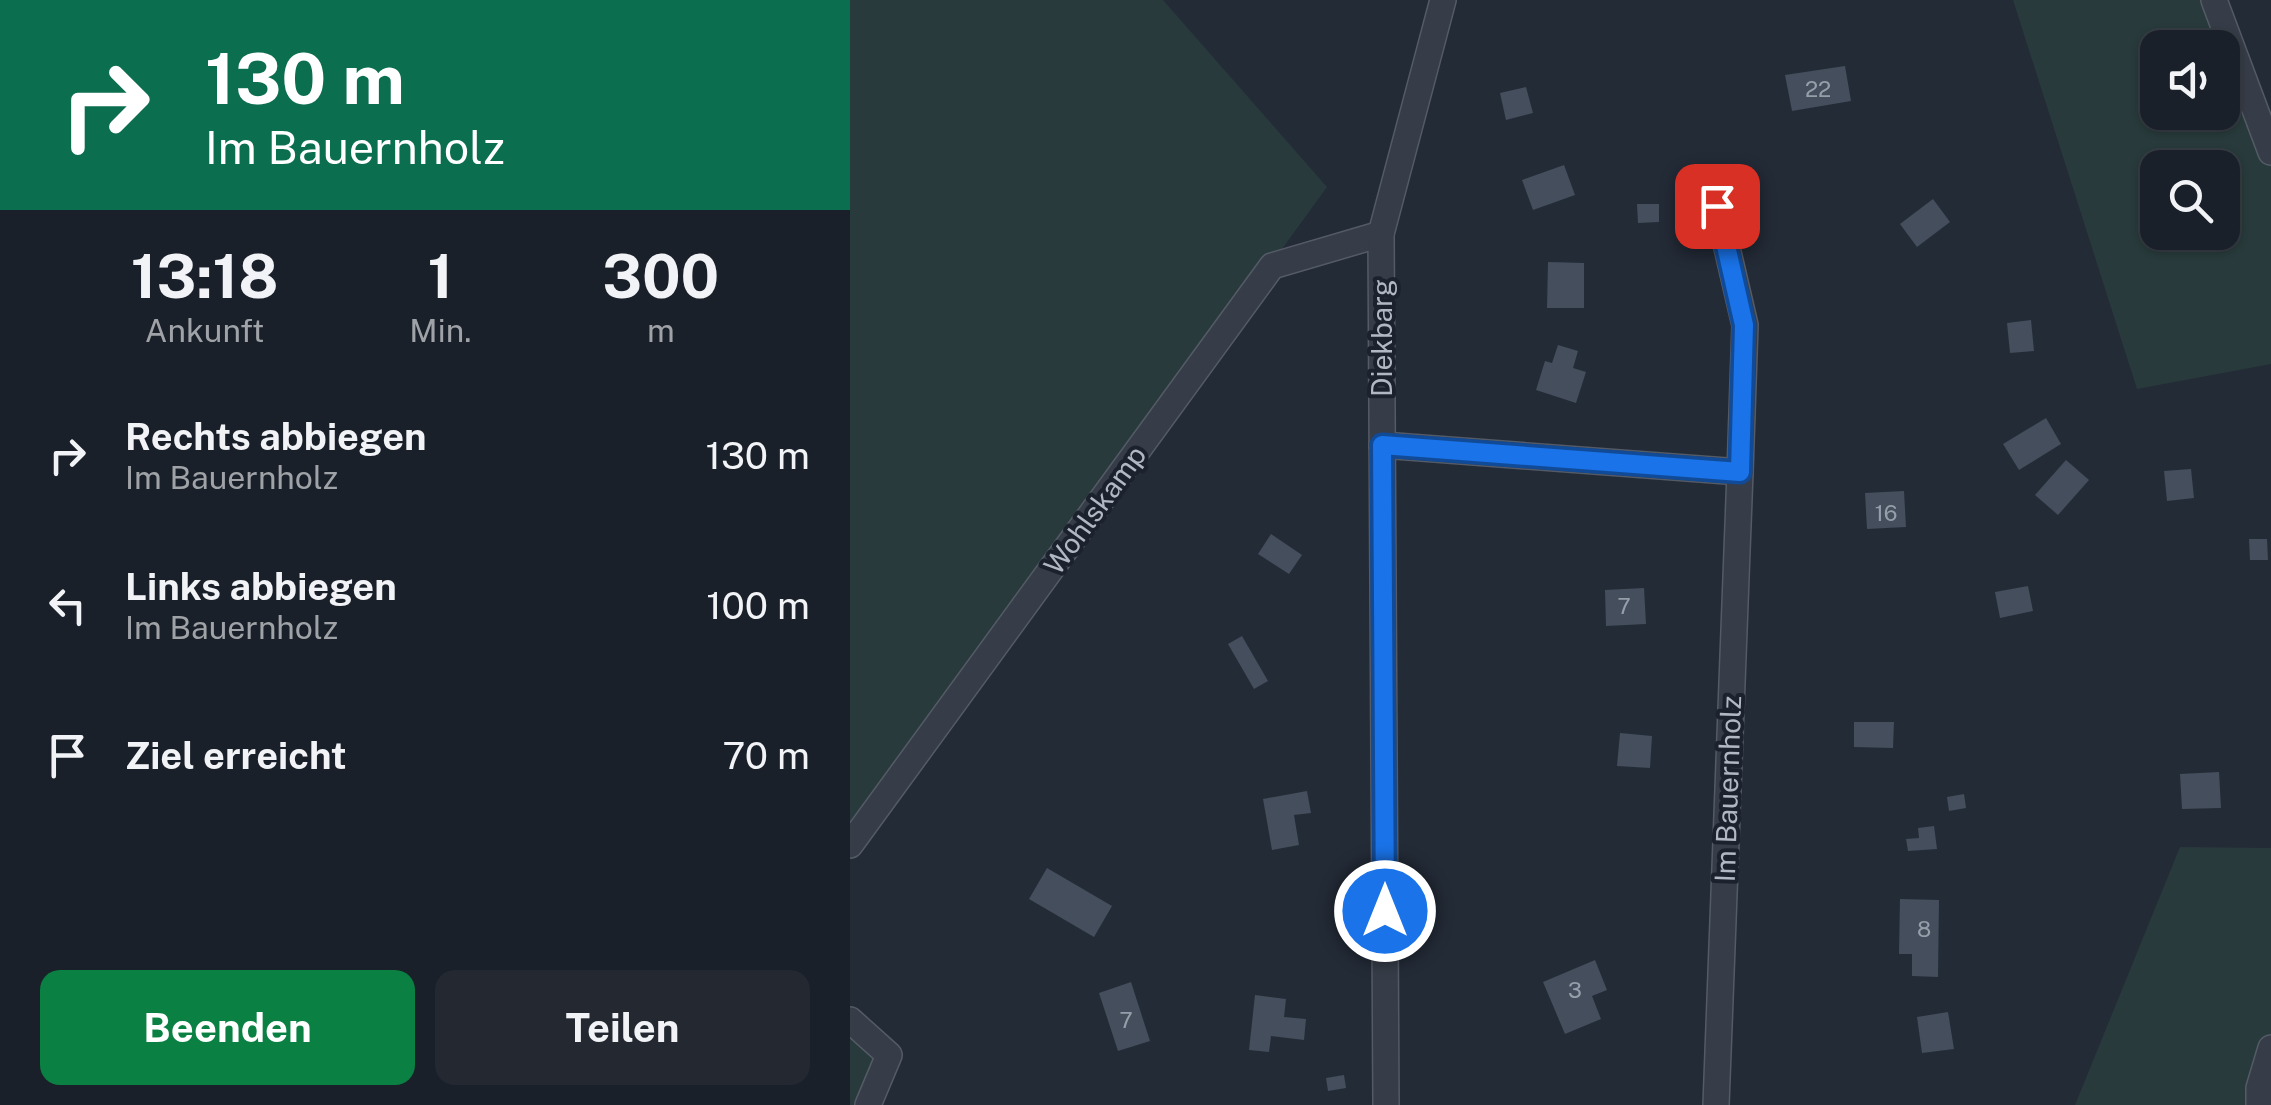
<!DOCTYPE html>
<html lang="de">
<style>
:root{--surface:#1a2029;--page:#232831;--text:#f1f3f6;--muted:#9fa3a8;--line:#383e46;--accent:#0b8043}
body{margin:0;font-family:"Public Sans",sans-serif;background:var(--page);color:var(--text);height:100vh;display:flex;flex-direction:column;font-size:38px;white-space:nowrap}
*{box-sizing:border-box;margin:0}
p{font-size:32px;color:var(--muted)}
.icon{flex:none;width:55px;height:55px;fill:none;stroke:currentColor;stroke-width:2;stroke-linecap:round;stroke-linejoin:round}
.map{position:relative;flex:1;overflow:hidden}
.sheet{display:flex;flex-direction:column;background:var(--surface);width:850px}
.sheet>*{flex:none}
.guide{background:#0b6e4f;color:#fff;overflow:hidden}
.fabs{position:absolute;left:1290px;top:30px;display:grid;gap:20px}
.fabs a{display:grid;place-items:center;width:100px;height:100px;border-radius:20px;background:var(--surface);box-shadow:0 2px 8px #0004,0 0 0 2px var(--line);font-size:50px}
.pin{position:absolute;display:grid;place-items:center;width:85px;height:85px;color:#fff;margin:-42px;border-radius:20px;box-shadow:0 5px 15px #0006}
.me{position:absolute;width:110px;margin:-55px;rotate:0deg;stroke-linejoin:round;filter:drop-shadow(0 0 8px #0008)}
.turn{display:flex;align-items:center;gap:35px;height:210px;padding:0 40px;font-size:45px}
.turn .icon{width:130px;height:130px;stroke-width:2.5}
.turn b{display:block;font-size:70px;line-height:85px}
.eta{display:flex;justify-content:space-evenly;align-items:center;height:170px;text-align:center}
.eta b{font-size:60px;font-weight:700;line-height:70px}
.action{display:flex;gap:20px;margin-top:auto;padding:20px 40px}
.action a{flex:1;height:115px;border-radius:20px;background:var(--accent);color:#fff;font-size:40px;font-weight:700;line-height:115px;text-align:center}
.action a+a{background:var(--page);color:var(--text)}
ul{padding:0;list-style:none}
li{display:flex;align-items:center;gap:30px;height:150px;padding:0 40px}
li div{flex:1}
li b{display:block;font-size:38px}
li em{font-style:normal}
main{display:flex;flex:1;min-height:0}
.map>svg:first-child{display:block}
</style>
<main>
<section class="sheet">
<div class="guide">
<div class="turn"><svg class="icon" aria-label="right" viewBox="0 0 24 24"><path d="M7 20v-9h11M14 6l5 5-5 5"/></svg><div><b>130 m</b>Im Bauernholz</div></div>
</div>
<div class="eta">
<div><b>13:18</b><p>Ankunft</p></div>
<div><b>1</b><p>Min.</p></div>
<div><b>300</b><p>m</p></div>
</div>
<ul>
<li><svg class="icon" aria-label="right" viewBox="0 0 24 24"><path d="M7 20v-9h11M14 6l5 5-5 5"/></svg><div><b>Rechts abbiegen</b><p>Im Bauernholz</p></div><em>130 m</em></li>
<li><svg class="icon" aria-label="left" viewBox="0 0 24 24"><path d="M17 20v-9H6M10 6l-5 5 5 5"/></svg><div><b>Links abbiegen</b><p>Im Bauernholz</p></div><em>100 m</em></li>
<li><svg class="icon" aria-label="arrive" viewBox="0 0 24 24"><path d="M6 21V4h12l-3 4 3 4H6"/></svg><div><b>Ziel erreicht</b></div><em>70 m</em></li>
</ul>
<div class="action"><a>Beenden</a><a>Teilen</a></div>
</section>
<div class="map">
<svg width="1421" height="1105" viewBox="0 0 1421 1105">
<rect width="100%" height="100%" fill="#232b37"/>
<g fill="#283a3b" fill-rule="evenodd">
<polygon points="0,0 313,0 477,187 0,845"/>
<path d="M 1163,0 L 1364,0 L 1421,152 L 1421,364 L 1287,389 ZM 1308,48 L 1372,48 L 1372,112 L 1308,112 ZM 1308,168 L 1372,168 L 1372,232 L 1308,232 Z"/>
<polygon points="1330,847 1421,848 1421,1105 1225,1105"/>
<polygon points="0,1020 39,1055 18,1105 0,1105"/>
</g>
<g fill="#444e5c">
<polygon points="995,66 1001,101 942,111 935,75"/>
<polygon points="676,87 683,113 656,120 650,93"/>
<polygon points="714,165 725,195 683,210 672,180"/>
<polygon points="1083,199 1100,222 1067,247 1050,224"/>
<polygon points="787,204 809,204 809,222 788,223"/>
<polygon points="698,262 734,263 734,308 697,308"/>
<polygon points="1181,320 1184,351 1160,353 1157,323"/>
<polygon points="708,345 728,351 723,368 736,372 726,403 686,390 695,361 702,363"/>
<polygon points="1196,418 1211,444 1169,470 1153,444"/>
<polygon points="1216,460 1239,480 1208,515 1185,495"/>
<polygon points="1341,469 1344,498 1317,501 1314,471"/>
<polygon points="1054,491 1056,527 1017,529 1015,493"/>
<polygon points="421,534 452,555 439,574 408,554"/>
<polygon points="1399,539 1417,539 1418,560 1400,560"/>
<polygon points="1178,586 1183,611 1150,618 1145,592"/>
<polygon points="794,588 796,624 756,626 755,590"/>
<polygon points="392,636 418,681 404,689 378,644"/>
<polygon points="1004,722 1044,722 1043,748 1004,747"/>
<polygon points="770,733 802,736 800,768 767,766"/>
<polygon points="1369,772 1371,808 1332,809 1330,774"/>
<polygon points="457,791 461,813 444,815 449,845 422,850 413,799"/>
<polygon points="1114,794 1116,808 1099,811 1097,797"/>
<polygon points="1084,826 1087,849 1058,851 1056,839 1069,838 1068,828"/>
<polygon points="197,868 262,906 244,937 179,899"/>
<polygon points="1050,899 1089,900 1088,977 1062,976 1062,954 1049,954"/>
<polygon points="745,960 757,990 742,996 751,1019 715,1034 693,982"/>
<polygon points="281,982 300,1041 268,1051 249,993"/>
<polygon points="405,995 436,999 434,1017 456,1019 454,1040 421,1036 419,1052 399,1050"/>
<polygon points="1098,1012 1104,1049 1072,1053 1067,1017"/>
<polygon points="494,1075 496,1088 478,1091 476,1078"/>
</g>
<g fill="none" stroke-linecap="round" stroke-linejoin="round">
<g stroke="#545b66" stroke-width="28">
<g id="minor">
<polyline points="1364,0 1421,152"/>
<polyline points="867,205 895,325 890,472"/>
<polyline points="532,445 890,472 866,1105"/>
<polyline points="0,845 422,266 531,234"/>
<polyline points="0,1020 39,1055 18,1105"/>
<polyline points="536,1105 531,234 593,0"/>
<polyline points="1409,1105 1409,1088 1421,1048"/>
</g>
</g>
<use href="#minor" stroke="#363d48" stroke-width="25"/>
</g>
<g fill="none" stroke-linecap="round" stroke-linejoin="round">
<g stroke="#114b97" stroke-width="25">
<polyline id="route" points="535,911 532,445 890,472 894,325 867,206"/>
</g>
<use href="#route" stroke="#1a73e8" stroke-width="18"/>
</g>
<g text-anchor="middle" stroke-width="8" stroke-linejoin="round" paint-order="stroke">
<g font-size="22" fill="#969eaa">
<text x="968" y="97">22</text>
<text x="1036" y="521">16</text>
<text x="774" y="614">7</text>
<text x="1074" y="937">8</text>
<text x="725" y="998">3</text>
<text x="276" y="1028">7</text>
</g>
<g font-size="28" fill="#b1b8c4" stroke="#1c222d">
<text transform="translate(532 338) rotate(-90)" y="10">Diekbarg</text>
<text transform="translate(245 510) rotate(-54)" y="10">Wohlskamp</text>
<text transform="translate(878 789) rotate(-88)" y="10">Im Bauernholz</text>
</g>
</g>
</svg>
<div class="fabs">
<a><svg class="icon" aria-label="sound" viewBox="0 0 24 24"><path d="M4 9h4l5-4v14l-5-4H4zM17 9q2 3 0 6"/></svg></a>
<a><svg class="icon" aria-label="search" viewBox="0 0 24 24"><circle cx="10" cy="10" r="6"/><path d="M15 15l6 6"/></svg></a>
</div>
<div class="pin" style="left:867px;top:206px;background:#d93025"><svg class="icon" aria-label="arrive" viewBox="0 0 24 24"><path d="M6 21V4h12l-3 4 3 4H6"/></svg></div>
<svg class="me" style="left:535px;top:911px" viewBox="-20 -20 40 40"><circle r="17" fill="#1a73e8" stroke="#fff" stroke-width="3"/><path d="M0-11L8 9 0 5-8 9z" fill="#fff"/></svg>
</div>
</main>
